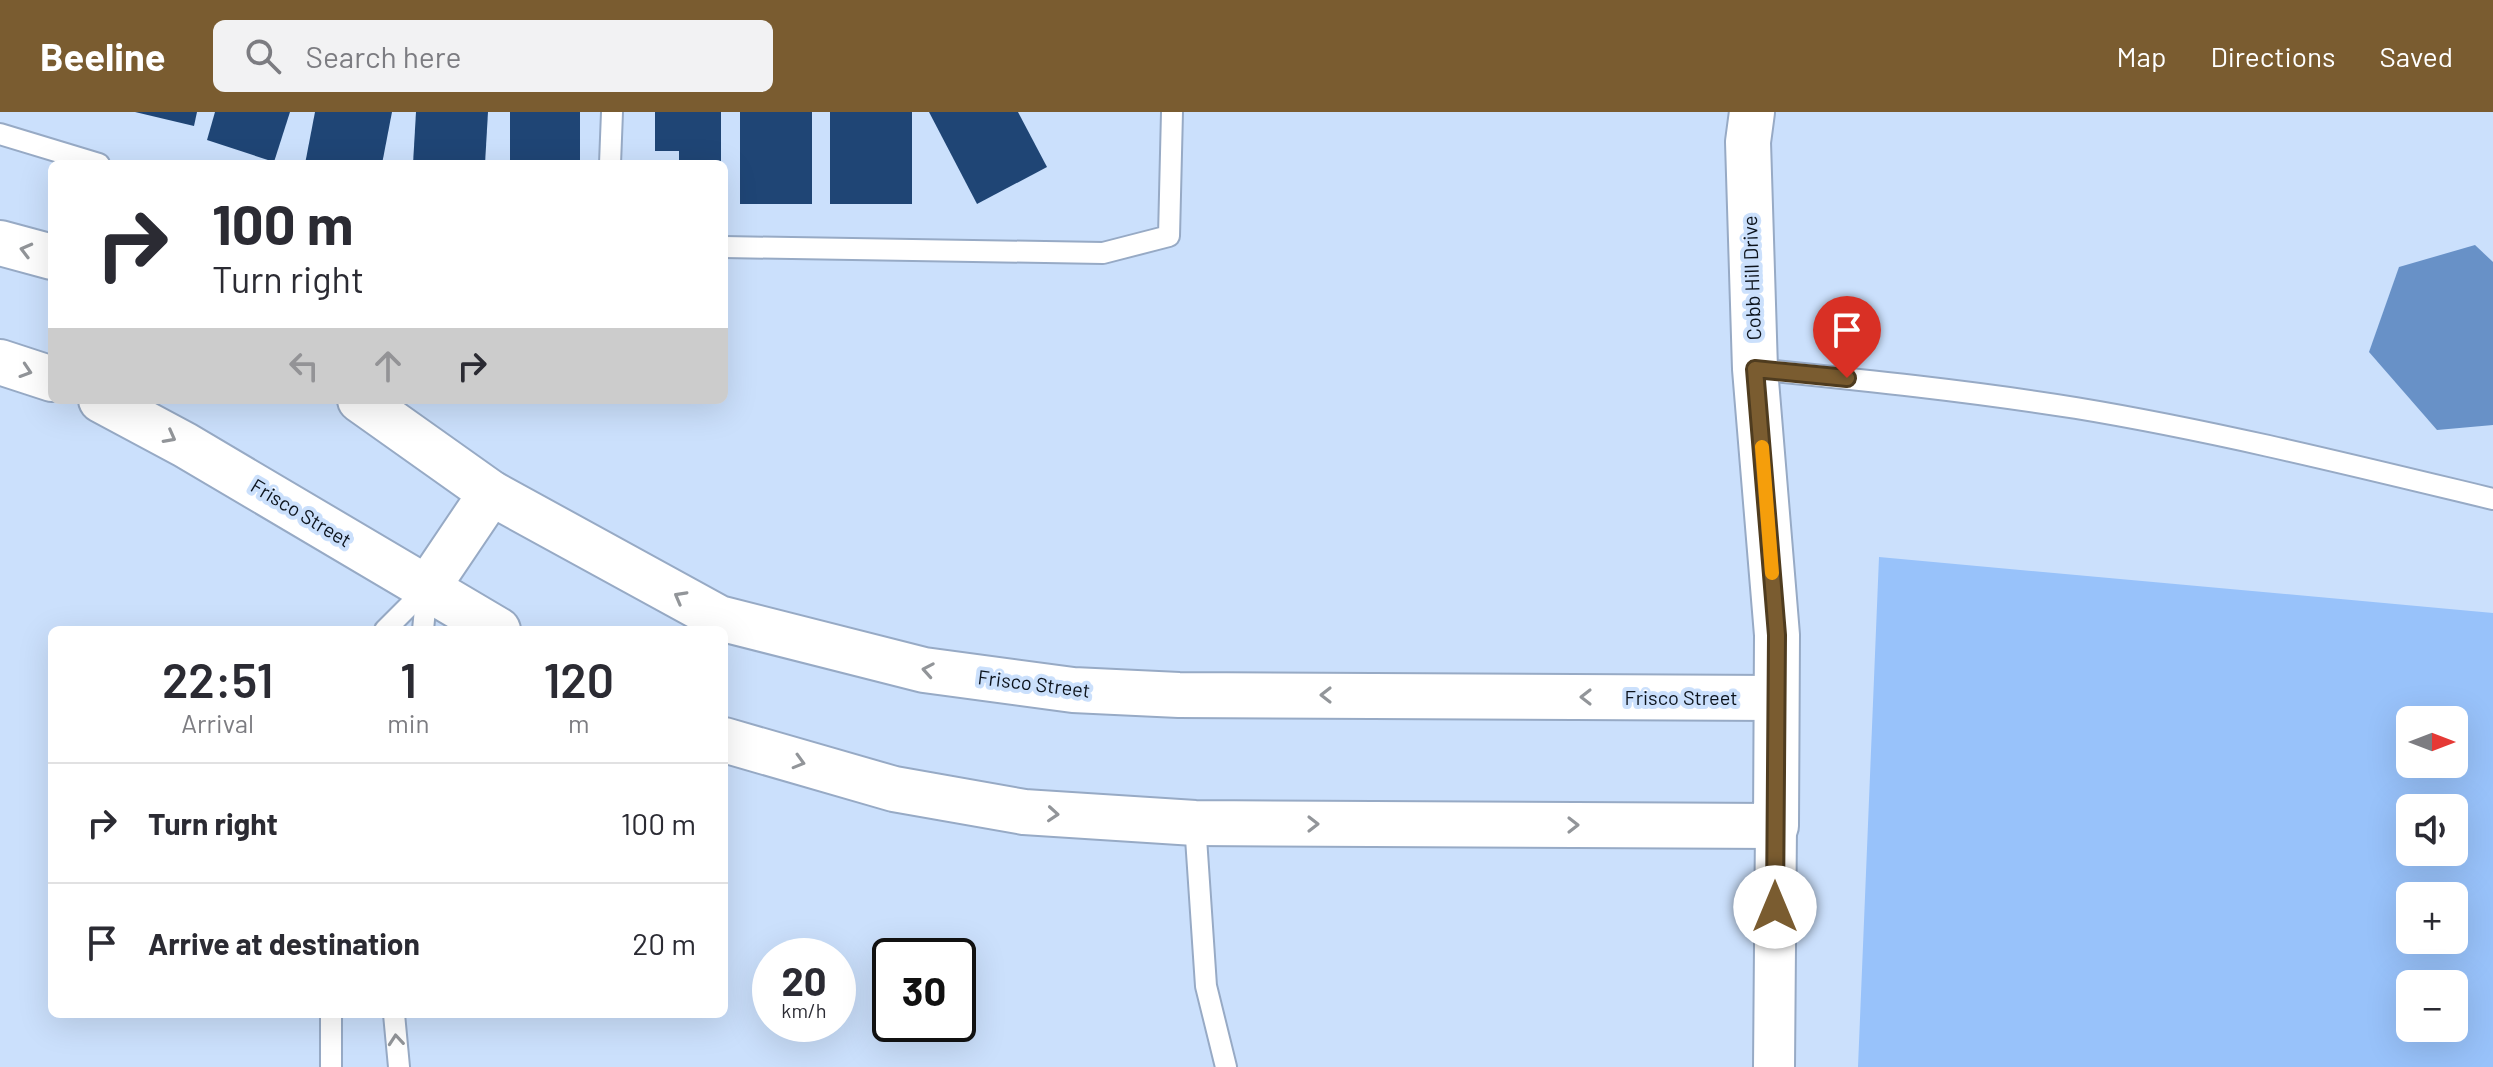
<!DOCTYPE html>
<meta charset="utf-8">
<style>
:root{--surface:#fff;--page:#f2f2f3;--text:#2b2b33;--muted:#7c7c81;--line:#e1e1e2;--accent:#7a5c30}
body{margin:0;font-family:Barlow,sans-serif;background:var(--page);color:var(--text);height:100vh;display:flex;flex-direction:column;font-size:30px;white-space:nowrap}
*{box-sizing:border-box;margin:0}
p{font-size:26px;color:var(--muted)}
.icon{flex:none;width:44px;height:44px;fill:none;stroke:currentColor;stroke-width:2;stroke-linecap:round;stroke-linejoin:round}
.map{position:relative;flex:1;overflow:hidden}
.side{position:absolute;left:48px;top:514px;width:680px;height:392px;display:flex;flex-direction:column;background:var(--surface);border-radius:12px;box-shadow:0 8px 32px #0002}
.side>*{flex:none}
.hud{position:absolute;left:48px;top:48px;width:680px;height:244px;border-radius:12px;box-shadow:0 8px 32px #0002;background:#fff;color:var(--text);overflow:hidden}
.needle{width:52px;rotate:90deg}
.controls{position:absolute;left:2396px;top:594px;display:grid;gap:16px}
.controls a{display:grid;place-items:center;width:72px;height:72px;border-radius:12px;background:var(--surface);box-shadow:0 8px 32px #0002;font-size:40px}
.speed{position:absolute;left:752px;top:826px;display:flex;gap:16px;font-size:40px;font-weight:700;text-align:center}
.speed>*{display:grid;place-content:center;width:104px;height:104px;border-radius:50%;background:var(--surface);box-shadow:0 8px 32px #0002;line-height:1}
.speed small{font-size:20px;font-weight:400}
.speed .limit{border:4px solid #111;border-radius:12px;background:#fff;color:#111}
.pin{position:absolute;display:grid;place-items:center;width:68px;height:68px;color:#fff;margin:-82px -34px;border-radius:50% 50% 50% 0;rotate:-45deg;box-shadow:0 0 8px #0007}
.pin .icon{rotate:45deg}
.me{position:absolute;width:88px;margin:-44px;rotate:0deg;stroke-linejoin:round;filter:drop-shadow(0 0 6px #0008)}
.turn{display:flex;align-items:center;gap:28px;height:168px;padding:0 32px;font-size:36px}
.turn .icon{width:104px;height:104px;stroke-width:2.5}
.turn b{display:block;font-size:56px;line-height:68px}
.lanes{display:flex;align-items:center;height:76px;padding:0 32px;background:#0003;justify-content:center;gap:40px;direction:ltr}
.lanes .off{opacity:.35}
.eta{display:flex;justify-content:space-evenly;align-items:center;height:136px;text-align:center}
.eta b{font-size:48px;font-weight:600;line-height:56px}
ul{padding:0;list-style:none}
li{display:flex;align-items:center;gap:24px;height:120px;padding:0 32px;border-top:2px solid var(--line)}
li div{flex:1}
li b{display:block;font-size:30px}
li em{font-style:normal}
header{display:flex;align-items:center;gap:48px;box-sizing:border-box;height:112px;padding:0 40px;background:var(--accent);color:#fff}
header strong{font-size:38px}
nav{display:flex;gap:44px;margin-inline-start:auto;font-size:28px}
.search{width:560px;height:72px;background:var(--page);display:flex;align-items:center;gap:20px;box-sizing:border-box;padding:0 28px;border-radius:12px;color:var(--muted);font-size:30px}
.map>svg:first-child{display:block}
</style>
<header>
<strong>Beeline</strong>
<div class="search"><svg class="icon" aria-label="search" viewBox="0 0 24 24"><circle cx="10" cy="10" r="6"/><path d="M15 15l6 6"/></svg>Search here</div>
<nav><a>Map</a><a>Directions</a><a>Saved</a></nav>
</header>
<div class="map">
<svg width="2493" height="955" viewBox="0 0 2493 955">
<rect width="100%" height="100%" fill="#cbe0fc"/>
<path fill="#98c2fa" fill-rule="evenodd" d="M 1879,445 L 2493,501 L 2493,955 L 1858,955 ZM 2410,608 L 2454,608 L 2454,652 L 2410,652 ZM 2410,696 L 2454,696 L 2454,740 L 2410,740 ZM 2410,784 L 2454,784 L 2454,828 L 2410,828 ZM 2454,872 L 2454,916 L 2410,916 L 2410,872 Z"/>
<polygon fill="#6891c7" points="2475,133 2493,150 2493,313 2437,318 2369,240 2399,155"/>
<g fill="#1f4575">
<polygon points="135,0 197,0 194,14"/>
<polygon points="215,0 290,0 274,50 207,28"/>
<polygon points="315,0 392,0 382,52 305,52"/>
<polygon points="416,0 488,0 485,52 413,52"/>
<rect x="510" y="0" width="70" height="52"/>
<polygon points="655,0 721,0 721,52 679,52 679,39 655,39"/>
<rect x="740" y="0" width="72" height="92"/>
<rect x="830" y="0" width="82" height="92"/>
<polygon points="929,0 1018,0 1047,55 977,92"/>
</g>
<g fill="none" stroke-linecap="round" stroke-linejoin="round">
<g stroke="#97aac5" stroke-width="24">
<g id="service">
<polyline points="0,22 99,52"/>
<polyline points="610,52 612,0"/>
<polyline points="724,135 1103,141 1169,124 1172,0"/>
<path d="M 1755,257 C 1863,268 1970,279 2076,296 C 2215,319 2356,354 2493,387"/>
<polyline points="385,518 427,476"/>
<polyline points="423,518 427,476"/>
<polyline points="1195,711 1206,874 1226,955"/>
<polyline points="394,902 399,955"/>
<polyline points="331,955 331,902"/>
</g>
</g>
<g stroke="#97aac5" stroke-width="44">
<polyline id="minor" points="1774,955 1776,714"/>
</g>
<g stroke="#97aac5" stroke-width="48">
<g id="tertiary">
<polyline points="0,131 52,145"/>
<polyline points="0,250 52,267"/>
<polyline points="101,288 185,333 498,518"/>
<polyline points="360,288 491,381 719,506 924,558 1073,578 1179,583 1776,586"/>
<polyline points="427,476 491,381"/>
<polyline points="724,628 894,677 1024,700 1195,711 1776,714 1777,523 1755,257 1748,30 1752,0"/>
</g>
</g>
<use href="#service" stroke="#fff" stroke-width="20"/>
<use href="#minor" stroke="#fff" stroke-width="40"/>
<use href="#tertiary" stroke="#fff" stroke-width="44"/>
</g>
<defs><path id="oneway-chevron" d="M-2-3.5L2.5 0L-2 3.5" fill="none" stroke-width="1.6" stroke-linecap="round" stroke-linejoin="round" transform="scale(2)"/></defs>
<g stroke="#929599">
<use href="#oneway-chevron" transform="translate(26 138) rotate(-165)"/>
<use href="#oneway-chevron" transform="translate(26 259) rotate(18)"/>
<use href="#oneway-chevron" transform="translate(170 325) rotate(28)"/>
<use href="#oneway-chevron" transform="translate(680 485) rotate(-151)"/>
<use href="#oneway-chevron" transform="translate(928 558) rotate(-170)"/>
<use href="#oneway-chevron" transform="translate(1326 583) rotate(-180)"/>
<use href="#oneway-chevron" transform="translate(1586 585) rotate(-180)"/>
<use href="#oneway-chevron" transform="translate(799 650) rotate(16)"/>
<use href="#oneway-chevron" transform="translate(1053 702) rotate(4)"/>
<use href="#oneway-chevron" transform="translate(1313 712)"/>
<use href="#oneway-chevron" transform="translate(1573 713)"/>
<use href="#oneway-chevron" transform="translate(396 928) rotate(-95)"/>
</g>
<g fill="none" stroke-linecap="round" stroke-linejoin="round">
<g stroke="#4f3c1f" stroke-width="20">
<polyline id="route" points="1775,795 1777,523 1755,257 1847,266"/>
</g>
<use href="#route" stroke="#7a5c30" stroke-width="14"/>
<polyline stroke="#f59e0b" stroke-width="14" points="1762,335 1772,461"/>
</g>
<g text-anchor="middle" stroke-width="8" stroke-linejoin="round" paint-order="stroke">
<g font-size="20" fill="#0c131c" stroke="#cbe0fc">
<text transform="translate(1752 166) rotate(-92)" y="7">Cobb Hill Drive</text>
<text transform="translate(301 401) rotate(31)" y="7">Frisco Street</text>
<text transform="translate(1034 572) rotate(7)" y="7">Frisco Street</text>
<text x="1681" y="593">Frisco Street</text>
</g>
</g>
</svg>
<div class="controls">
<a><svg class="needle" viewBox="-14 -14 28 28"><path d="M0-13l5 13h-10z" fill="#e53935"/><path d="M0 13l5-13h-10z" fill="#7c7c81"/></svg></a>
<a><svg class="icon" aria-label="sound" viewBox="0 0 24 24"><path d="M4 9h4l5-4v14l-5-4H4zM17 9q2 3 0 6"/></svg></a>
<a>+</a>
<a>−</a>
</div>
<div class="speed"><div>20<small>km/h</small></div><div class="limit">30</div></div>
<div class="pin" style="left:1847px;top:266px;background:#d93025"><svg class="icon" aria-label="arrive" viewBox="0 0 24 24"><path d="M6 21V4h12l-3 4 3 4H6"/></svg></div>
<svg class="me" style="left:1775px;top:795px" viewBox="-20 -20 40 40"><circle r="19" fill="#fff"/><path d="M0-13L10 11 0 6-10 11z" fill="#7a5c30"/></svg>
<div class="hud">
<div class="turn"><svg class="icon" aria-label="right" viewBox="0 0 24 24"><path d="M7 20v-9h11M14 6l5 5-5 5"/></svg><div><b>100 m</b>Turn right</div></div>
<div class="lanes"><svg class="icon off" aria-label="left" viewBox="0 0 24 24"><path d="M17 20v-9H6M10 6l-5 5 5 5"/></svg><svg class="icon off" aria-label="ahead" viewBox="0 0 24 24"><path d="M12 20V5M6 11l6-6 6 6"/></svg><svg class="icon" aria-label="right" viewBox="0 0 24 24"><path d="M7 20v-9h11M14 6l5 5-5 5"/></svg></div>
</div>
<section class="side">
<div class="eta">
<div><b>22:51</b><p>Arrival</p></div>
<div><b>1</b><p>min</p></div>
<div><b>120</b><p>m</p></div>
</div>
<ul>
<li><svg class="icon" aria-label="right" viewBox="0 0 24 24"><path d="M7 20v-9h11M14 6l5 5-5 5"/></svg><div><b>Turn right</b></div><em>100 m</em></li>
<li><svg class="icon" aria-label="arrive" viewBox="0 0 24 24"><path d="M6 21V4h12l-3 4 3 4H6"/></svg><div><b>Arrive at destination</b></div><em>20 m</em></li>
</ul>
</section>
</div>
